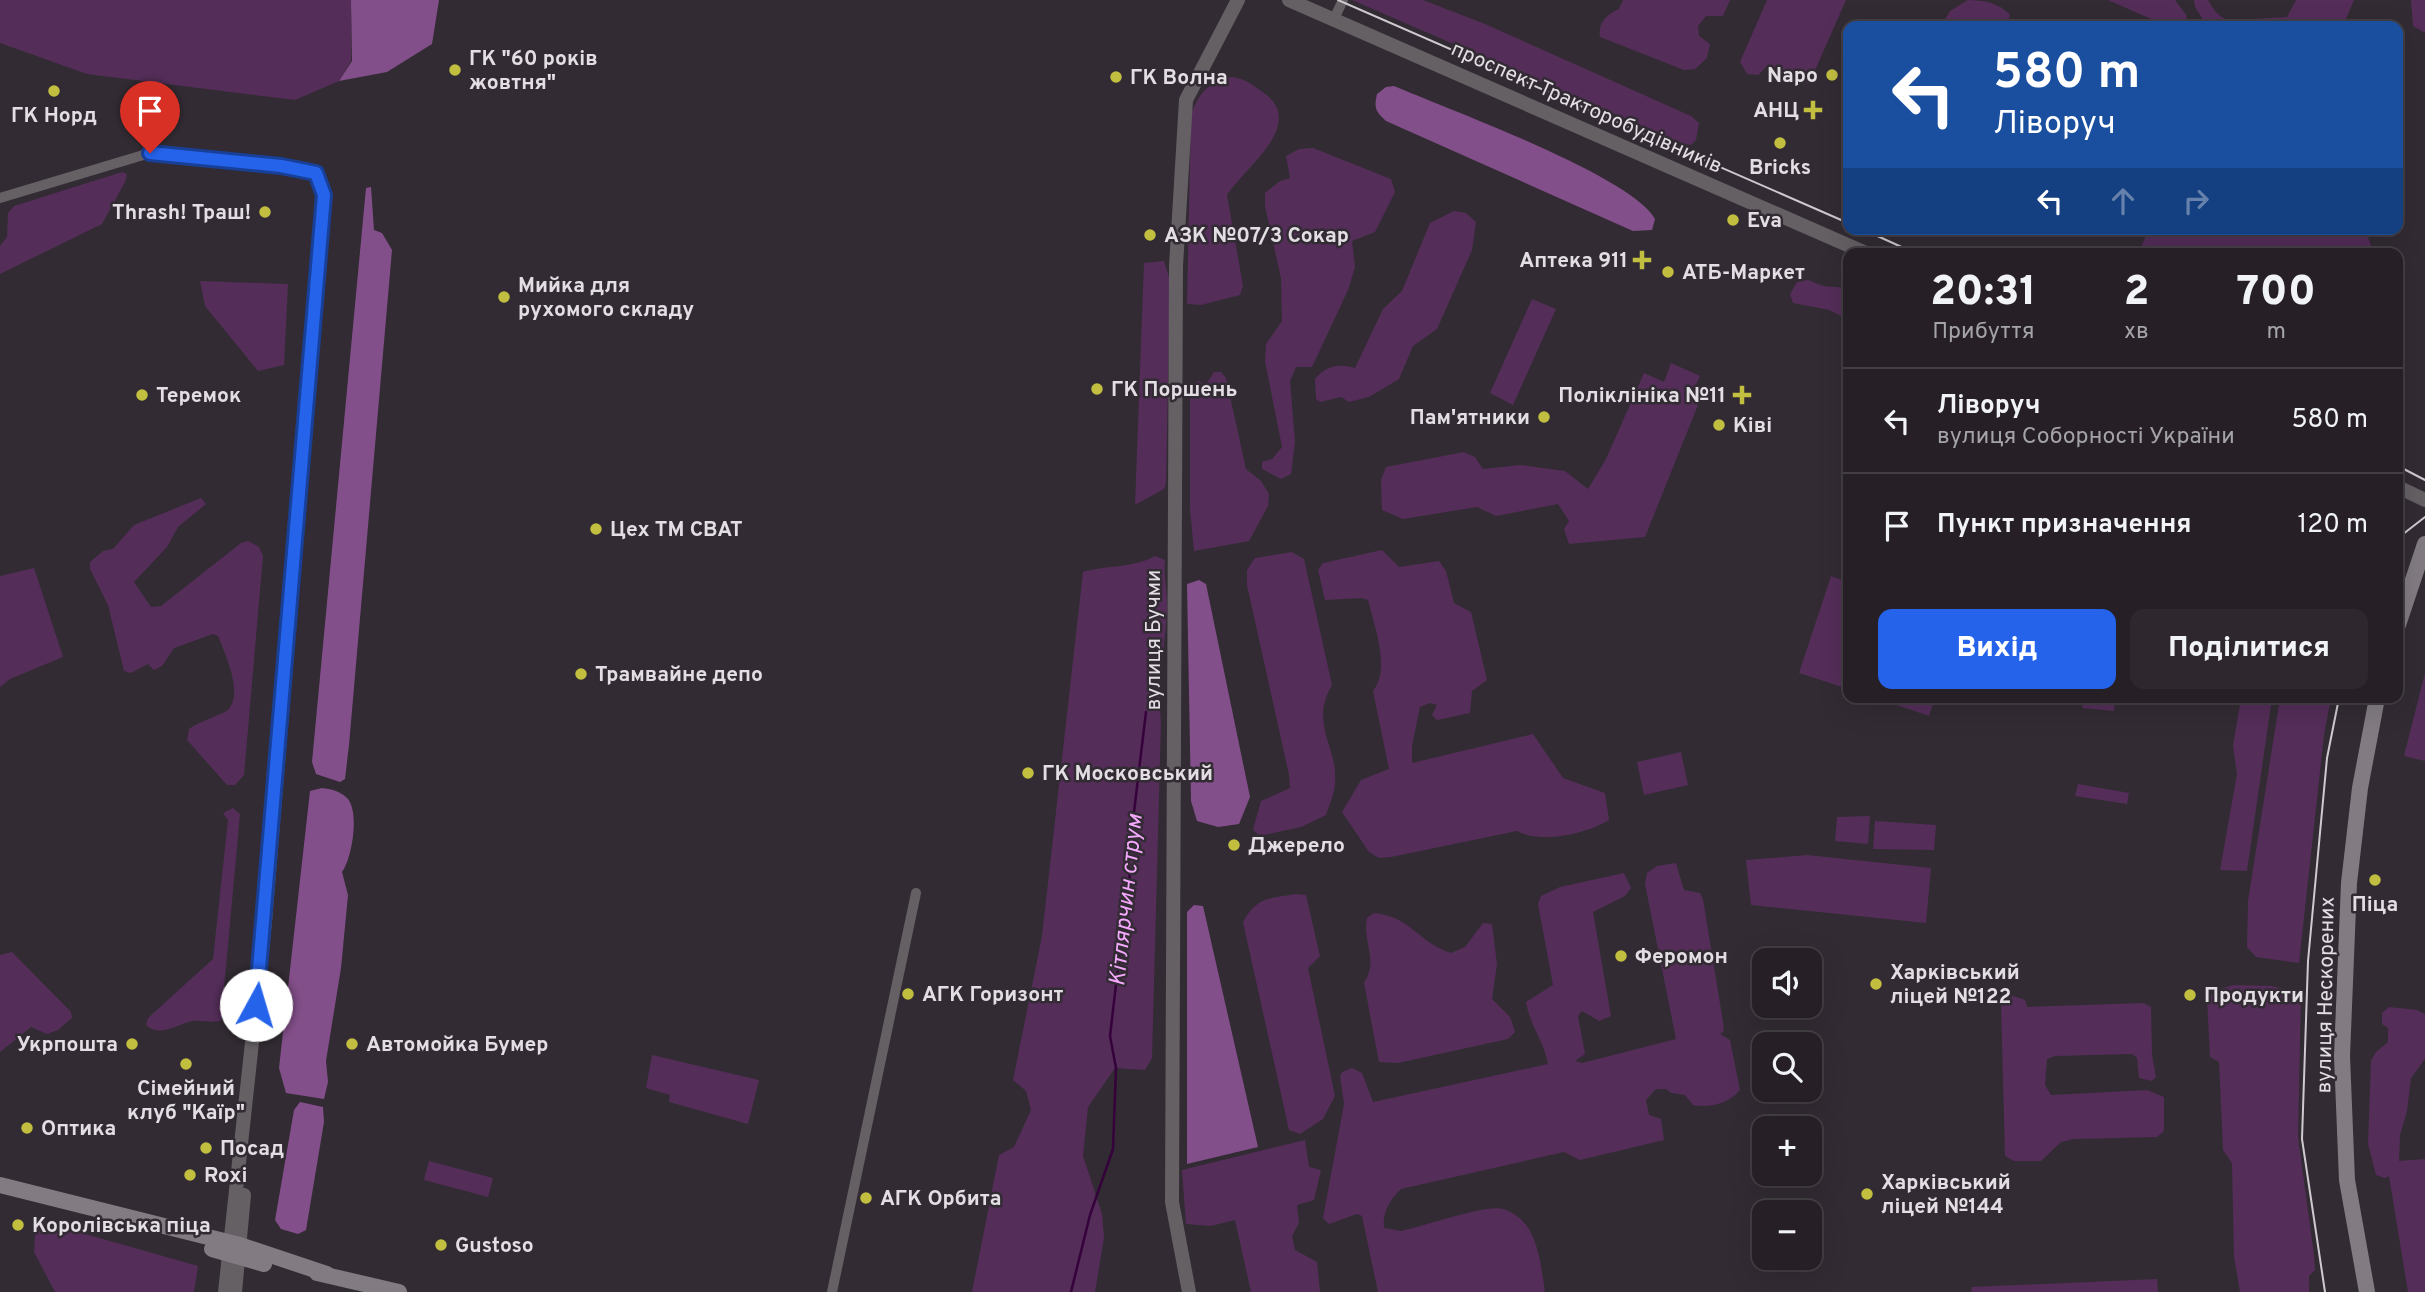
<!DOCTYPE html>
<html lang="uk">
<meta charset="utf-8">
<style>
:root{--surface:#262026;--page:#2e282e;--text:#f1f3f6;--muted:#a4a3a7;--line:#423e43;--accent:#2563eb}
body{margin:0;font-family:Overpass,sans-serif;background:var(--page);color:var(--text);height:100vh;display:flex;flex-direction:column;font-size:26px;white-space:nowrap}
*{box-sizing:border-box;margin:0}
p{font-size:23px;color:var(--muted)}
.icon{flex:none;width:38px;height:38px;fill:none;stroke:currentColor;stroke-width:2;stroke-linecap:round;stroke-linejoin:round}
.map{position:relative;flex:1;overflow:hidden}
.details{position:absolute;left:1843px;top:248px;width:560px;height:455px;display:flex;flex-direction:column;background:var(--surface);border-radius:14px;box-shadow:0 7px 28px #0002,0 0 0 2px var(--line)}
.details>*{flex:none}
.top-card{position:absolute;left:1843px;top:21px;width:560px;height:214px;border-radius:14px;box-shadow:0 7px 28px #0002,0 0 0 2px var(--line);background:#1a4fa0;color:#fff;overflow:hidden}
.controls{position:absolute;left:1752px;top:948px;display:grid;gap:14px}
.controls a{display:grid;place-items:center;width:70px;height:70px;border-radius:14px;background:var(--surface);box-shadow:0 7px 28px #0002,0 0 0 2px var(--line);font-size:35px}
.pin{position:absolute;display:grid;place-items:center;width:60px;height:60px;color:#fff;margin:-72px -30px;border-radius:50% 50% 50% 0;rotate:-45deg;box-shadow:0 0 7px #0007}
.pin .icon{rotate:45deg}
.me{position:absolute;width:77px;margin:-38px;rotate:6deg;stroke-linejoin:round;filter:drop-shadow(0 0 5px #0008)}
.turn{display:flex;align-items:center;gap:24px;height:147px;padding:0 35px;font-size:32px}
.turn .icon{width:91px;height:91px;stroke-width:2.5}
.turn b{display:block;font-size:49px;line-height:60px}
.lanes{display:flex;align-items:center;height:66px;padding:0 35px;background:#0003;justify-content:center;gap:35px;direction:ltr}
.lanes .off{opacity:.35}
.eta{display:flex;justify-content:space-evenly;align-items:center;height:119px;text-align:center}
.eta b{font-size:42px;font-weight:800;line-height:49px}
.button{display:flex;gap:14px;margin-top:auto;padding:14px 35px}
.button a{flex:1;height:80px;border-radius:14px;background:var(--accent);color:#fff;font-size:28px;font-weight:800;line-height:80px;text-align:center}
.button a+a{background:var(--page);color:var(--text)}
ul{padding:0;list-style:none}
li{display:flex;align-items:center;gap:21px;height:105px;padding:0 35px;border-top:2px solid var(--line)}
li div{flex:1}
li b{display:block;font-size:26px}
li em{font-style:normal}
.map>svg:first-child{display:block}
</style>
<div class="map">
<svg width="2425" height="1292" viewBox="0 0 2425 1292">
<rect width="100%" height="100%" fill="#322b33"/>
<g fill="#542e59">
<polygon points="0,0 351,0 351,61 339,81 295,100 87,74 0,43"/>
<polygon points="1352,0 1423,0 1485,24 1691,116 1699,123 1696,140 1691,145 1684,144"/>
<path d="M 1623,0 L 1730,0 L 1723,16 L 1706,16 L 1698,26 L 1699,36 L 1710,44 L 1707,58 L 1695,69 L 1684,70 L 1600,37 C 1598,23 1606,15 1619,9 Z"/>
<polygon points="1767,0 1846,0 1809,84 1767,66 1758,75 1747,74 1740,62"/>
<path d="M 1968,0 C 1984,0 1999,3 2010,15 L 2006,26 L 1941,26 L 1950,11 Z"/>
<polygon points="2108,0 2175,0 2187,16 2184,26 2167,26"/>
<path d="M 2194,0 L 2208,0 C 2218,19 2226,20 2246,25 L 2252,19 L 2287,17 L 2296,0 L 2354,0 L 2343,26 L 2207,26 L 2195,7 Z"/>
<polygon points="2411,0 2425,0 2425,33 2413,26"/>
<path d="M 1230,77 C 1243,77 1253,85 1264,93 C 1307,124 1245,167 1227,195 L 1243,286 L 1240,295 L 1201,305 L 1187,304 L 1191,114 C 1200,92 1207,84 1230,77 Z"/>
<polygon points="1313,148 1391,179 1395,192 1375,232 1352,241 1355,267 1348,290 1312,367 1296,367 1290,381 1295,442 1291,474 1281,479 1262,469 1262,462 1272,459 1282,447 1265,361 1266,344 1282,321 1281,278 1265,206 1265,193 1280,181 1290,178 1286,156 1299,149"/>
<polygon points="122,172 127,174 125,182 102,224 0,274 0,246 7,237 8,213 14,206"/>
<path d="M 1454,211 L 1466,213 L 1476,222 L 1472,250 L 1437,329 L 1413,346 L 1399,379 L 1369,397 L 1349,402 L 1341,397 L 1320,402 L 1316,399 L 1315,379 C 1326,366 1338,363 1355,368 L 1383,309 L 1402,291 L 1430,223 Z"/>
<polygon points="2149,229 2306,229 2318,235 2336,229 2365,229 2374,254 2138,254"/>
<polygon points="1164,261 1170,280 1166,483 1164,489 1135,505 1144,263"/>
<polygon points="1808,280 1823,286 1848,288 1848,319 1829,310 1793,303 1790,294 1797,282"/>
<polygon points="200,281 288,284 284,365 258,371 205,306"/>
<polygon points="1532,299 1556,309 1513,405 1490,393"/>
<polygon points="1671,363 1700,376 1689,399 1698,405 1645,537 1569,544 1564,529 1569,521 1558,504 1496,516 1477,507 1403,519 1382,510 1381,480 1386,467 1464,452 1475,457 1483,469 1520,465 1565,471 1588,489 1606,459 1644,373 1664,382"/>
<polygon points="1214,372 1221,372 1226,378 1246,469 1261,481 1269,494 1268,506 1249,541 1194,551 1190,509 1190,386 1199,381 1205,386"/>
<path d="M 201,498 L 206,504 L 178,527 L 167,547 L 134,582 L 151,607 L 161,606 L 241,543 L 248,541 L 259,547 L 263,556 L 244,775 L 235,785 L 227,785 L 187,740 L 189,729 C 198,722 223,714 228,710 C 244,693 225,654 218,636 L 213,634 L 174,648 L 162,666 L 154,670 L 148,664 L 131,673 L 124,671 L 108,605 L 90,569 L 90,562 L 103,551 L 113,549 L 134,525 Z"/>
<path d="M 1382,550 L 1399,567 L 1439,561 L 1446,571 L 1454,603 L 1471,612 L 1487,680 L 1472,691 L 1470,713 L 1437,720 L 1432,715 L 1437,705 L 1430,703 L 1420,707 L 1412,746 L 1412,763 L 1533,734 L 1563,778 L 1605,793 L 1609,820 C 1586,834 1541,844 1517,831 L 1391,857 L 1379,858 L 1369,852 L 1342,812 L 1361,780 L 1389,769 L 1373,691 C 1391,668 1374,626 1368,600 L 1362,598 L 1325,600 L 1318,570 L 1323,563 Z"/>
<path d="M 1292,552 L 1304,559 L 1332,685 C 1309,725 1338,746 1335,782 C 1335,793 1329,805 1326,815 L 1301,827 L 1260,836 L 1253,830 L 1261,801 L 1290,788 L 1289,775 L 1247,585 L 1247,570 L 1255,558 Z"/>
<path d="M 1155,556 L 1165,560 C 1163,577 1168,592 1167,609 C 1165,648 1157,683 1161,722 L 1152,1058 L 1145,1070 L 1115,1068 L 1088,1107 L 1083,1156 L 1102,1214 L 1104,1238 L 1095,1292 L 972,1292 L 999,1155 L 1014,1147 L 1031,1110 L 1026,1091 L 1013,1080 L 1042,936 L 1083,572 C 1106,565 1135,568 1155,556 Z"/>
<polygon points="34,568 63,657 10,679 0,687 0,576"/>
<polygon points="1831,576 1848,582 1848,689 1799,673"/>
<polygon points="2425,673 2425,761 2404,756"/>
<polygon points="1876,698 1935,698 1929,716"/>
<polygon points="2084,698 2115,698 2114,711 2082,708"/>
<polygon points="2241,698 2272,698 2247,871 2220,870 2237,774 2233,746"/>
<polygon points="2280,698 2331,698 2324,735 2299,963 2256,957 2247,947 2248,901"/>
<polygon points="1681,752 1688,785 1644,795 1637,762"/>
<polygon points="2078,784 2129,793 2127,804 2075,796"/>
<path d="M 233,808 L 240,814 L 221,1021 C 212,1023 203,1020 193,1021 C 177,1024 160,1038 146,1025 L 148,1018 L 213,959 L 228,820 L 223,813 Z"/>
<polygon points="1870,816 1868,844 1835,841 1837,817"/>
<polygon points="1875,821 1936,825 1934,850 1873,849"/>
<polygon points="1807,855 1931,868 1926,923 1751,905 1746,860"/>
<path d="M 1676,863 L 1684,890 L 1700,893 L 1703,899 L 1723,1022 L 1724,1031 L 1720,1034 L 1730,1040 L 1740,1090 C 1728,1104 1710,1108 1693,1105 L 1685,1095 L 1671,1093 L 1666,1089 L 1656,1089 L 1646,1100 L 1649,1115 L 1661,1119 L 1664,1140 L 1580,1160 L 1564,1152 L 1401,1189 C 1390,1199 1382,1213 1384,1228 L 1401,1231 C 1422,1227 1486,1204 1503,1209 C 1514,1212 1526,1222 1531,1233 C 1540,1251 1542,1273 1545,1292 L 1378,1292 L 1362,1216 L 1357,1214 L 1329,1224 L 1323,1218 L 1344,1104 L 1340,1076 L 1342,1072 L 1352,1068 L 1362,1073 L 1373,1102 L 1548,1064 C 1544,1041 1530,1026 1526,1002 L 1553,985 L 1538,904 L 1541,896 L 1560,887 L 1624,873 L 1631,888 L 1625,896 L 1593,912 L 1611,1016 L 1599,1021 L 1582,1011 L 1578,1016 L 1585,1054 L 1575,1061 L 1582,1063 L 1676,1039 L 1645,884 L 1647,873 L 1657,866 Z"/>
<path d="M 1296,894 L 1306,895 L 1320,956 L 1308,968 L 1335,1096 L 1323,1119 L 1300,1134 L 1289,1130 L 1243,922 C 1258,896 1269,899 1296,894 Z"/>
<path d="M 1374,913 C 1410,916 1419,943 1451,953 L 1465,947 L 1483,923 L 1492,924 L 1497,964 L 1492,999 L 1510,1017 L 1515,1032 L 1508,1039 L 1398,1063 L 1379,1062 L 1364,983 C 1379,960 1362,941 1367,918 Z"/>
<polygon points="12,952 71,1012 72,1018 58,1030 47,1034 31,1027 0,1052 0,955"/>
<polygon points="2234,985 2271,986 2301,992 2298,1137 2314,1255 2315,1270 2309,1276 2309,1292 2240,1292 2234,1257 2232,1163 2223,1150 2219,1062 2210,1057 2207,998 2219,989"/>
<polygon points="2013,996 2025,1000 2027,1007 2143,1003 2151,1007 2152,1055 2156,1077 2152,1081 2139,1078 2137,1058 2132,1054 2055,1056 2047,1059 2045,1085 2051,1095 2147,1090 2164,1097 2164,1131 2157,1137 2074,1139 2061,1142 2041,1161 2014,1161 2005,1156 2001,1004"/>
<polygon points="2389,1007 2417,1010 2425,1014 2425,1059 2411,1078 2407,1111 2400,1135 2399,1161 2425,1159 2425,1292 2408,1292 2389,1176 2385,1178 2376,1175 2368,1144 2371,1061 2376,1052 2388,1042 2388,1028 2382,1024 2382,1013"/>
<polygon points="652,1055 759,1080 748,1124 669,1102 670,1095 646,1088"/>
<polygon points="1305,1140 1309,1167 1321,1170 1314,1200 1297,1205 1299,1223 1292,1236 1295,1250 1317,1262 1320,1292 1251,1292 1235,1220 1211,1226 1186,1224 1182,1170"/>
<polygon points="429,1161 493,1178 488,1197 424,1180"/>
<polygon points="36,1220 198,1266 194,1292 55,1292 34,1252"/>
<polygon points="2157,1279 2158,1292 1972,1292 1971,1287"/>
</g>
<g fill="#834f8a">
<polygon points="351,0 439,0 432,44 387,72 339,81 352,61"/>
<path d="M 1394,86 C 1445,108 1632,176 1655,219 L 1652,230 L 1633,231 L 1386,121 C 1375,111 1374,108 1377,94 L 1386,87 Z"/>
<polygon points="371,187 374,230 382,233 392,250 349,745 345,779 340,782 316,774 312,762 366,188"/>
<polygon points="1199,580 1206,584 1250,797 1239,824 1218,827 1197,821 1191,801 1187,584"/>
<path d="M 322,788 C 331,789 340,791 347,798 C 360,811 352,859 342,872 L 348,895 L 341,968 L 326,1061 L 328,1082 L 324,1099 L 286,1093 L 279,1068 L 310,791 Z"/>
<polygon points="1194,905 1203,906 1258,1147 1187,1164 1187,912"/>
<polygon points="300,1102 323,1107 324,1122 306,1230 298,1234 281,1229 275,1220 294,1110"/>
</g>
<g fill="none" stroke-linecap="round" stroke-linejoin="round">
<polyline stroke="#35023b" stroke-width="2.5" points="1071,1292 1090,1215 1113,1149 1116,1068 1110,1036 1122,933 1131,891 1128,862 1146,712"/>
<g stroke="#646064" stroke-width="10">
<polyline points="1334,19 1343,0"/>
<polyline points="0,198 150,153 281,166 316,173 324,195"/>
<polyline points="832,1292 916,893"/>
</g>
<g stroke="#646064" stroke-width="14">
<polyline points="1289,0 1868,254"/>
<polyline points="2398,487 2425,500"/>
<polyline points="225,1292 265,922 324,195"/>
<polyline points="235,1292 244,1195"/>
<polyline points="1189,1292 1172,1202 1176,266 1186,100 1238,0"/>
</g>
<g stroke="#827c82" stroke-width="16">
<polyline points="2398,625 2425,544"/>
<polyline points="0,1185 240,1245 327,1274"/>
<polyline points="212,1249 264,1264"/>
<polyline points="317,1273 399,1292"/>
<polyline points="2367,1292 2347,1180 2342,1056 2349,883 2360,788 2377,698"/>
</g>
<g stroke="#cfcad0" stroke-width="2">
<polyline points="1338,0 1848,223"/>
<polyline points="1862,229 1917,254"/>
<polyline points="2398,464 2404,484 2398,511"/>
<polyline points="2398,466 2425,480"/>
<polyline points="2398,538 2425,517"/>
<polyline points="2325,1292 2302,1139 2308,961 2327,758 2339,698"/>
</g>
</g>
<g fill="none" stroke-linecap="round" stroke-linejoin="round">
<g stroke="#184099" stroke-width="18">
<polyline id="route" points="150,153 281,166 316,173 324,195 256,1005"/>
</g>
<use href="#route" stroke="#2563eb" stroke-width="12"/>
</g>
<g fill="#c1be40" stroke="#322b33" stroke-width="2.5">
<circle cx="455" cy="70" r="7"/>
<circle cx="1832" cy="75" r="7"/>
<circle cx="1116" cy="77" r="7"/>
<circle cx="54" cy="91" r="7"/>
<path d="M1809.5 99.5h7v7h7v7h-7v7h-7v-7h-7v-7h7z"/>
<circle cx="1780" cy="143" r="7"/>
<circle cx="265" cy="212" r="7"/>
<circle cx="1733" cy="220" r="7"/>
<circle cx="1150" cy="235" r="7"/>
<path d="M1638.5 249.5h7v7h7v7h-7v7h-7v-7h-7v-7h7z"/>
<circle cx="1668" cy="272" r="7"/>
<circle cx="504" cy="297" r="7"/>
<circle cx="1097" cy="389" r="7"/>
<circle cx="142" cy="395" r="7"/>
<path d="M1738.5 384.5h7v7h7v7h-7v7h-7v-7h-7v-7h7z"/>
<circle cx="1544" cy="417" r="7"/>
<circle cx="1719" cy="425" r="7"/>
<circle cx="596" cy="529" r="7"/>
<circle cx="581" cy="674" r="7"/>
<circle cx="1028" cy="773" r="7"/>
<circle cx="1234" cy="845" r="7"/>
<circle cx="2375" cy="880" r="7"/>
<circle cx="1621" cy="956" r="7"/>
<circle cx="1876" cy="984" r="7"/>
<circle cx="908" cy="994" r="7"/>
<circle cx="2190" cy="995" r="7"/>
<circle cx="132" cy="1044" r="7"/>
<circle cx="352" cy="1044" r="7"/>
<circle cx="186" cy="1064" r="7"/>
<circle cx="27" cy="1128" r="7"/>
<circle cx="206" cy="1148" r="7"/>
<circle cx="190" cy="1175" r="7"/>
<circle cx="1867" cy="1194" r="7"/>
<circle cx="866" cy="1198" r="7"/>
<circle cx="18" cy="1225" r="7"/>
<circle cx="441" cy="1245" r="7"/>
</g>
<g text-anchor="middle" stroke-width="5" stroke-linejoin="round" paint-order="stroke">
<g font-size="21" font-weight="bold" fill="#e3dee3" stroke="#322b33" text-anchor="start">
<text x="469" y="65">ГК "60 років<tspan x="469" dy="24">жовтня"</tspan></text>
<text x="1818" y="82" text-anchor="end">Napo</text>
<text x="1130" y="84">ГК Волна</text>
<text x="1799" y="117" text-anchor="end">АНЦ</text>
<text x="54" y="122" text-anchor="middle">ГК Норд</text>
<text x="1780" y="174" text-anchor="middle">Bricks</text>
<text x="251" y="219" text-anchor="end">Thrash! Траш!</text>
<text x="1747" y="227">Eva</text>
<text x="1164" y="242">АЗК №07/3 Сокар</text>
<text x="1628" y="267" text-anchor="end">Аптека 911</text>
<text x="1682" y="279">АТБ-Маркет</text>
<text x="518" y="292">Мийка для<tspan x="518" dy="24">рухомого складу</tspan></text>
<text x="1111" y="396">ГК Поршень</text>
<text x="156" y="402">Теремок</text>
<text x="1726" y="402" text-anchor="end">Поліклініка №11</text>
<text x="1530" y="424" text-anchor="end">Пам'ятники</text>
<text x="1733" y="432">Ківі</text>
<text x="610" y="536">Цех ТМ СВАТ</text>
<text x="595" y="681">Трамвайне депо</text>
<text x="1042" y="780">ГК Московський</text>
<text x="1248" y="852">Джерело</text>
<text x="2375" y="911" text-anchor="middle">Піца</text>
<text x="1635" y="963">Феромон</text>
<text x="1890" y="979">Харківський<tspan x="1890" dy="24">ліцей №122</tspan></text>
<text x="922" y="1001">АГК Горизонт</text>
<text x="2204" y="1002">Продукти</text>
<text x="118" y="1051" text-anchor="end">Укрпошта</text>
<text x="366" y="1051">Автомойка Бумер</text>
<text x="186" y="1095" text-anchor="middle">Сімейний<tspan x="186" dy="24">клуб "Каїр"</tspan></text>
<text x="41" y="1135">Оптика</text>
<text x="220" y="1155">Посад</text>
<text x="204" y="1182">Roxi</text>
<text x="1881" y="1189">Харківський<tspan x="1881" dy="24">ліцей №144</tspan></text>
<text x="880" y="1205">АГК Орбита</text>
<text x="32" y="1232">Королівська піца</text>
<text x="455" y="1252">Gustoso</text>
</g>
<g font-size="21" fill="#e3dee3" stroke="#322b33">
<text transform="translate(1587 107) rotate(24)" y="7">проспект Тракторобудівників</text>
<text transform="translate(1153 640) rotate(-90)" y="7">вулиця Бучми</text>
<text transform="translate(2325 995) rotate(-89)" y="7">вулиця Нескорених</text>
</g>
<g font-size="23" font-style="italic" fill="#f3a8fc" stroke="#322b33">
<text transform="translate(1125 900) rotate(-84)" y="8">Кітлярчин струм</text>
</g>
</g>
</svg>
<div class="controls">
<a><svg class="icon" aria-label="sound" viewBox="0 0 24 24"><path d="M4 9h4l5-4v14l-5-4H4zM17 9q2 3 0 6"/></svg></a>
<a><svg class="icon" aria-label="search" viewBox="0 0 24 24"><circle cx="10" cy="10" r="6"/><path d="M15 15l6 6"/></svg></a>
<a>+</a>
<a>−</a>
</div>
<div class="pin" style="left:150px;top:153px;background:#d93025"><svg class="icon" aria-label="arrive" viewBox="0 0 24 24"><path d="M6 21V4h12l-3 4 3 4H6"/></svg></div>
<svg class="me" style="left:256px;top:1005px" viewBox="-20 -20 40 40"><circle r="19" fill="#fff"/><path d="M0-13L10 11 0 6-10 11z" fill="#2563eb"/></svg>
<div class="top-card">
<div class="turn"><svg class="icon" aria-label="left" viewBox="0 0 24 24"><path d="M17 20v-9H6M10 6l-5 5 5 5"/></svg><div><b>580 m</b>Ліворуч</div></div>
<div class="lanes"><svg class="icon" aria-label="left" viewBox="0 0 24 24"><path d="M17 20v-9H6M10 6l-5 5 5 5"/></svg><svg class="icon off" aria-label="ahead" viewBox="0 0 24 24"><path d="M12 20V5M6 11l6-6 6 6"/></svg><svg class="icon off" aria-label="right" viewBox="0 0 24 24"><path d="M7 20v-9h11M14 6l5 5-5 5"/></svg></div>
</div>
<section class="details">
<div class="eta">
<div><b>20:31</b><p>Прибуття</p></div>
<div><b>2</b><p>хв</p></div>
<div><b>700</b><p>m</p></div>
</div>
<ul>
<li><svg class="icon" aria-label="left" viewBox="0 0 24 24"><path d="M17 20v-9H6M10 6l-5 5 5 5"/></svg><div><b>Ліворуч</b><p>вулиця Соборності України</p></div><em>580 m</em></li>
<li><svg class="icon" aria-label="arrive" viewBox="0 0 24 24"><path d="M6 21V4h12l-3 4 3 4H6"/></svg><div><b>Пункт призначення</b></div><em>120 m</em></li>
</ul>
<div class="button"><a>Вихід</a><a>Поділитися</a></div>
</section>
</div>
